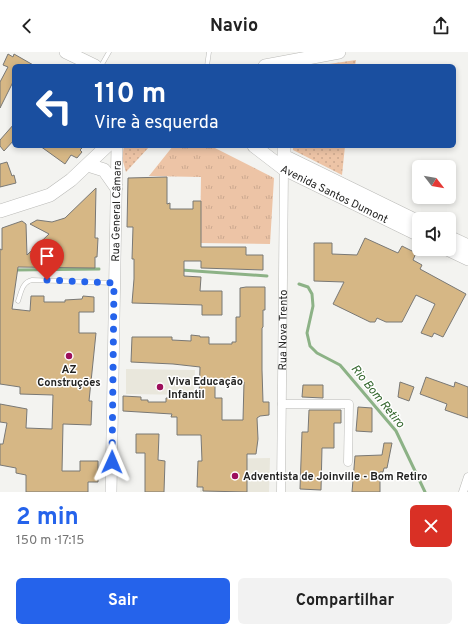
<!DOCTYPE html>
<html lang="pt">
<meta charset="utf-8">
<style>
:root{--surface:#fff;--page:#f2f2f2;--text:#222;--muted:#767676;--accent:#2563eb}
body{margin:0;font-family:Overpass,sans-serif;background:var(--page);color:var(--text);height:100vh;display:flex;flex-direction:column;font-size:15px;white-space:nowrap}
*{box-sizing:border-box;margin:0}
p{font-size:13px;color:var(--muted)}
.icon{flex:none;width:22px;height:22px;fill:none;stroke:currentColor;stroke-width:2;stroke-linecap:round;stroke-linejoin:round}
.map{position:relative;height:440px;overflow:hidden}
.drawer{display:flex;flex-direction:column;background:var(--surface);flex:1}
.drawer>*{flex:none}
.banner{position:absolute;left:12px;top:12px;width:444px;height:84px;border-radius:6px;box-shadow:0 2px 6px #0003;background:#1a4fa0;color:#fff;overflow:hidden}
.needle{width:26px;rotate:121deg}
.controls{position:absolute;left:412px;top:108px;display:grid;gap:8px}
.controls a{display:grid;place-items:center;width:44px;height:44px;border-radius:6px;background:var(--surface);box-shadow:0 2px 6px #0003;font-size:20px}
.pin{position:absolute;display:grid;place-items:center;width:34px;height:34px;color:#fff;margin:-41px -17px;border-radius:50% 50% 50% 0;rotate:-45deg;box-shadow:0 0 4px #0007}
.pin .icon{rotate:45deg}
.me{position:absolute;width:44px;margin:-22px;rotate:1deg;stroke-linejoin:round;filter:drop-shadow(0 0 3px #0008)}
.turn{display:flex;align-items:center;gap:14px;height:84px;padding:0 16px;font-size:18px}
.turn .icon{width:52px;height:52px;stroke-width:2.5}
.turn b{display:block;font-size:28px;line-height:34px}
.round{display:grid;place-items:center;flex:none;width:42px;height:42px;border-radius:6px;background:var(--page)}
.head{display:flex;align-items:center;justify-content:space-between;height:68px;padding:0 16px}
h1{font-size:24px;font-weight:700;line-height:30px;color:var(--accent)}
.button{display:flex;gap:8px;margin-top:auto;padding:8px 16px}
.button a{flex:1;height:46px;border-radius:6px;background:var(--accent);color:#fff;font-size:16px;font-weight:700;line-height:46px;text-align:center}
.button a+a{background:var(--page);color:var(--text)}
header{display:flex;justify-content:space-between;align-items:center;height:52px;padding:0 16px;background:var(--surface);font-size:18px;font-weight:700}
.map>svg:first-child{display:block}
</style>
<header><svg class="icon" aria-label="back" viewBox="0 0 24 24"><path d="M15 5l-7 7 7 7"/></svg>Navio<svg class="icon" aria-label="share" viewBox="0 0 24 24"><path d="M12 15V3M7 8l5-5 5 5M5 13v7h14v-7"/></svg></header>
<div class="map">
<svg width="468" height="440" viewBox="0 0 468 440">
<defs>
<pattern id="grass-tufts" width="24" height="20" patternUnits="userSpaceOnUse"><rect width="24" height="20" fill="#edc4a6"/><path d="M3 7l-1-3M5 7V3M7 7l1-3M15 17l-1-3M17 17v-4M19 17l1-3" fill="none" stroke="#cba88f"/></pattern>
<pattern id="park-dots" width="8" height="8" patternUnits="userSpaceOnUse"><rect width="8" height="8" fill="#edc4a6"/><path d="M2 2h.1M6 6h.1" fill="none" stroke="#cba88f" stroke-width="1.8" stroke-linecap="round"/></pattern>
</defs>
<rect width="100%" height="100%" fill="#f3f3f0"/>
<g fill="#e9e7dc">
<polygon points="126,317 195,318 194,343 126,342"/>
<polygon points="270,406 269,440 200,440 201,407"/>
</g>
<polygon fill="url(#grass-tufts)" points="173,94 211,94 274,126 270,192 200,191 201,125 149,124"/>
<g fill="url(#park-dots)">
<polygon points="356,8 355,14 315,14"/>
<polygon points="124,94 150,94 126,120 122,106"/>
<polygon points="293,94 345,94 342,123 293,98"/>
</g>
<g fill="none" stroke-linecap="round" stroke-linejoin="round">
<g stroke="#8cb286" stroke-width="3">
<polyline points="15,218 99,217"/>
<polyline points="181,218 267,224"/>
<polyline points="299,232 308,235 312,242 313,254 307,281 310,294 317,301 340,313 396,379 425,440"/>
</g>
</g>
<g fill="#d6b785" stroke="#797875" fill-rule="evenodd">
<polygon points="8,2 13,5 14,2 35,14 14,14 14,28 0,56 0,30 8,15 3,13"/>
<polygon points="14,72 14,88 4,99 0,94 0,88"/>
<polygon points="40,94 84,94 80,98 82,100 77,106 71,103 65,112"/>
<polygon points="7,110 12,124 14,123 16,131 0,135 0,112"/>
<polygon points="167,125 167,152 170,151 170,157 193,157 193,149 201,149 201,195 246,195 246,203 263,203 263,218 201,216 201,209 184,209 184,224 201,225 200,239 222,239 222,263 202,263 202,253 132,251 134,227 134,207 132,207 133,175 127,175 128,126"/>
<polygon points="96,136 95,186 98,186 97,205 95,205 95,216 18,215 12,257 30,259 31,244 44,244 44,250 65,250 65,248 82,247 83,244 94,245 94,260 79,260 79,281 96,281 89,349 92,349 91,373 63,372 62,419 80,419 80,409 98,409 98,430 88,430 88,440 26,440 26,423 16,421 16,416 0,413 0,392 3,392 7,371 0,370 0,352 27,357 26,376 52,377 53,343 20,342 20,335 0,332 0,197 2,198 2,176 22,169 26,172 27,203 49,182 30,172 37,168 52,170 65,166"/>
<polygon points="365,186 398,201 402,194 416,201 413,208 422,213 420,217 466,242 443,285 434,281 432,285 421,281 435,252 416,243 402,270 386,270 377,266 375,270 370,270 333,252 344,230 314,229 314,191 332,191 332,202 357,203"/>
<path d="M 246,235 L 265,235 L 265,258 L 263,258 L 263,275 L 262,276 L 262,318 L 263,350 L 269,350 L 269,363 L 260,364 L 257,366 L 258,387 L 256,402 L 247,402 L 247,440 L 203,439 L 203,435 L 197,435 L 198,409 L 202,409 L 201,383 L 177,383 L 177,365 L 171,365 L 172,362 L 123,359 L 123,344 L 141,345 L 141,348 L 148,348 L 148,350 L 166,350 L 166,346 L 199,347 L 200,315 L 173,312 L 131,310 L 132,285 L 172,285 L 172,288 L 191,289 L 191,283 L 200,284 L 200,285 L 209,285 L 209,292 L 232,292 L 232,290 L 236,290 L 236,265 L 240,265 L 240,236 ZM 215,330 L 244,330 L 243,368 L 222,368 L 222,346 L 215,346 Z"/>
<polygon points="426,325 454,335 455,330 468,335 468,366 445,358 447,352 420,342"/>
<polygon points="400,330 414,335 409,349 398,345"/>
<polygon points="303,333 323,333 323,346 302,345"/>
<polygon points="358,355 372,356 372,380 356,379"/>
<polygon points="309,358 341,358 341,371 334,371 334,396 322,396 321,438 300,437 302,380 308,380"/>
<polygon points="136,382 159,382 158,408 165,409 164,440 145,440 145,401 136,401"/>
<polygon points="384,391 392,391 387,416 384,416 383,420 380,420 380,440 352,440 355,404 382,403"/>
</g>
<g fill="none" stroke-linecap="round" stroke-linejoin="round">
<g stroke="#babab7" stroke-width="5">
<g id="service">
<polyline points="101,14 109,0"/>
<polyline points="207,14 209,0"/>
<path d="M 18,249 C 21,241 22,230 32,228 L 114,231"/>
</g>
</g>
<g stroke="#babab7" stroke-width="9">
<g id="minor">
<polyline points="282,352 349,352 348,410"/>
<path id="s1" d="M 281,440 L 284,117"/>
<polyline points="463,440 468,425"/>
</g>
</g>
<g stroke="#babab7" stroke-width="12">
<g id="secondary">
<path id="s2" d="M 111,440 L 117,94"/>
</g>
</g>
<g stroke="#babab7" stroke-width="14">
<g id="primary">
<polyline points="66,0 95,14"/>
<polyline points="265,14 339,0"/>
<path id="s3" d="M 254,94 L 284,117 L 419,183"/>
<polyline points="284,94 284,104 419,170"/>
<polyline points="88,113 104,118 116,135"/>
<polyline points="0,159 50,143 71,128 107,94"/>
<polyline points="449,185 468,194"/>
<polyline points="447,197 468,207"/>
</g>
</g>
<use href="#service" stroke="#fff" stroke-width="4"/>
<use href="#minor" stroke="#fff" stroke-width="8"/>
<use href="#secondary" stroke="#fff" stroke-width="11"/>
<use href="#primary" stroke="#fff" stroke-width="13"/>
</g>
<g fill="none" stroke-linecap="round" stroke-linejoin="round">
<polyline stroke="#2563eb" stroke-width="7" stroke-dasharray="0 12.6" points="47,228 114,231 112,410"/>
</g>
<g fill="#9d0f5b" stroke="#fff" stroke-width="1.5">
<circle cx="69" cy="304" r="4"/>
<circle cx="160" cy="335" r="4"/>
<circle cx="235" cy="424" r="4"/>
</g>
<g text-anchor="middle" stroke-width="3" stroke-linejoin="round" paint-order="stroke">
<g font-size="11" fill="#232322" stroke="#fff">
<text dy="4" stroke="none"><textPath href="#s3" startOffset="94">Avenida Santos Dumont</textPath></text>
<text dy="4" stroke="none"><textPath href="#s2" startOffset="281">Rua General Câmara</textPath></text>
<text dy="4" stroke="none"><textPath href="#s1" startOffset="162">Rua Nova Trento</textPath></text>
</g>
<g font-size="11" font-weight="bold" fill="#232322" stroke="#fff" text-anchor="start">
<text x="69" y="321" text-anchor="middle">AZ<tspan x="69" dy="13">Construções</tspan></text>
<text x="168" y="333">Viva Educação<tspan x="168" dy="13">Infantil</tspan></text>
<text x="243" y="428">Adventista de Joinville - Bom Retiro</text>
</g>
<g font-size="12" font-style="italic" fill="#31652b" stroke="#fff">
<text transform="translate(378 344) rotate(51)" y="4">Rio Bom Retiro</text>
</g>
</g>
</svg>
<div class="controls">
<a><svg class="needle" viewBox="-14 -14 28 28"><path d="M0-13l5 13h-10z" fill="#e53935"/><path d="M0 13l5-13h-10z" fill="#767676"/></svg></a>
<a><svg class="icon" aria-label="sound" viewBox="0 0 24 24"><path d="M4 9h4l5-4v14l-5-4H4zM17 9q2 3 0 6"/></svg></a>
</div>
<div class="pin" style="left:47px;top:228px;background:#d93025"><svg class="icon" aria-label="arrive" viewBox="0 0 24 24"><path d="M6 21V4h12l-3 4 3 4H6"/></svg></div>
<svg class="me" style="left:112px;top:410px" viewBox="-20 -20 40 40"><path d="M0-17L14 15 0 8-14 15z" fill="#2563eb" stroke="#fff" stroke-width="4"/></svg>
<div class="banner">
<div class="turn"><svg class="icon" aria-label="left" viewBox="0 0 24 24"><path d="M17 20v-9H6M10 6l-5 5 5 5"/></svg><div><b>110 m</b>Vire à esquerda</div></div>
</div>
</div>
<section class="drawer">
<div class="head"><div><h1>2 min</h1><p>150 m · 17:15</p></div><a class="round" style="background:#d93025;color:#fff"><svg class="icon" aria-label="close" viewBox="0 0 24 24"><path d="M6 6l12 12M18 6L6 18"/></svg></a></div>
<div class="button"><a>Sair</a><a>Compartilhar</a></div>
</section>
